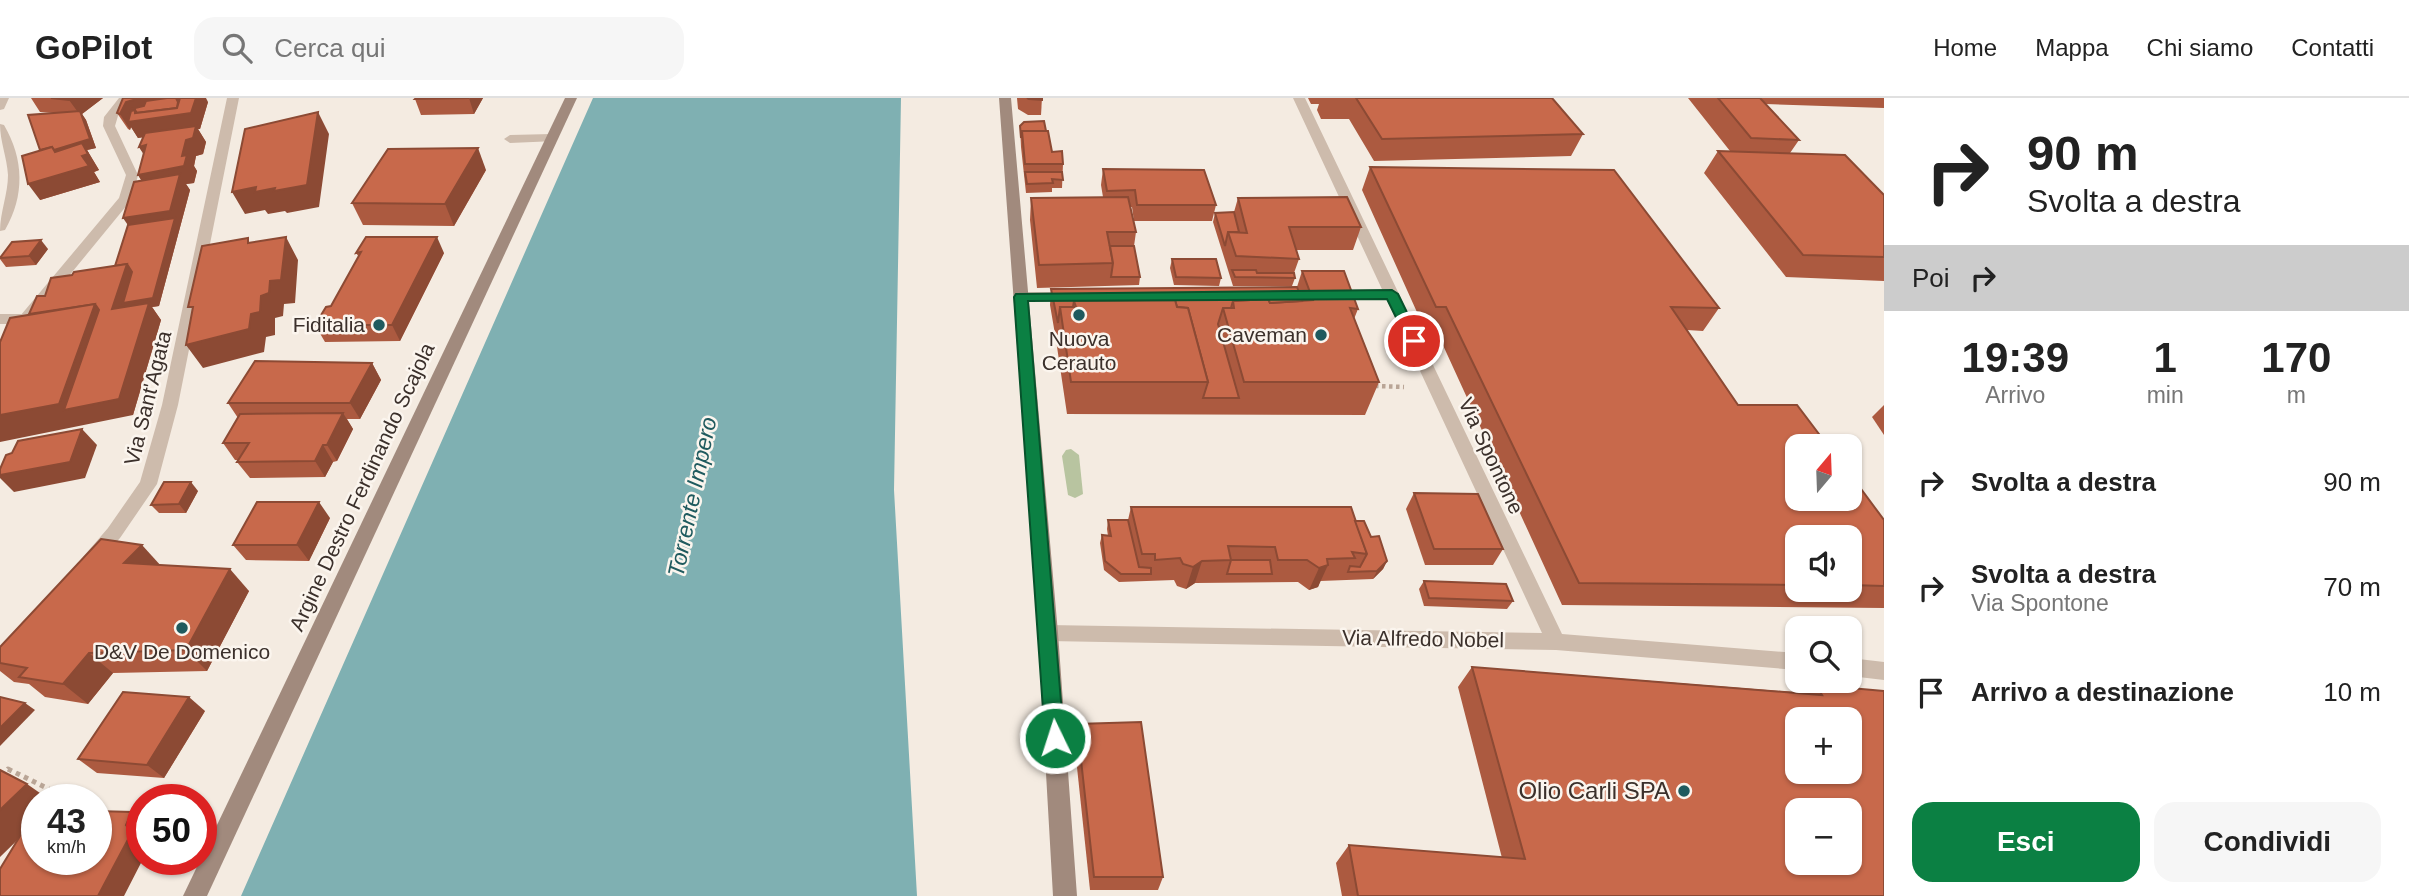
<!DOCTYPE html>
<html lang="it">
<meta charset="utf-8">
<style>
:root{--surface:#fff;--page:#f6f6f6;--text:#222;--muted:#767676;--line:#e0e0e0;--accent:#0b8043}
body{margin:0;font-family:Helvetica,sans-serif;background:var(--page);color:var(--text);height:100vh;display:flex;flex-direction:column;font-size:26px;white-space:nowrap}
*{box-sizing:border-box;margin:0}
p{font-size:23px;color:var(--muted)}
.icon{flex:none;width:38px;height:38px;fill:none;stroke:currentColor;stroke-width:2;stroke-linecap:round;stroke-linejoin:round}
.map{position:relative;flex:1;overflow:hidden}
.details{display:flex;flex-direction:column;background:var(--surface);width:525px}
.details>*{flex:none}
.top-card{background:#fff;color:var(--text);overflow:hidden}
.needle{width:46px;rotate:19deg}
.fabs{position:absolute;left:1785px;top:336px;display:grid;gap:14px}
.fabs a{display:grid;place-items:center;width:77px;height:77px;border-radius:14px;background:var(--surface);box-shadow:0 2px 5px #0004;font-size:35px}
.speed{position:absolute;left:21px;top:686px;display:flex;gap:14px;font-size:35px;font-weight:700;text-align:center}
.speed>*{display:grid;place-content:center;width:91px;height:91px;border-radius:50%;background:var(--surface);box-shadow:0 2px 5px #0004;line-height:1}
.speed small{font-size:18px;font-weight:400}
.speed .limit{border:10px solid #d22;background:#fff;color:#111}
.pin{position:absolute;display:grid;place-items:center;width:60px;height:60px;color:#fff;margin:-30px;border:4px solid #fff;border-radius:50%;box-shadow:0 2px 7px #0007}
.me{position:absolute;width:77px;margin:-38px;rotate:356deg;stroke-linejoin:round;filter:drop-shadow(0 0 5px #0008)}
.turn{display:flex;align-items:center;gap:24px;height:147px;padding:0 28px;font-size:32px}
.turn .icon{width:91px;height:91px;stroke-width:2.5}
.turn b{display:block;font-size:49px;line-height:60px}
.then{display:flex;align-items:center;height:66px;padding:0 28px;background:#0003;gap:14px;font-size:26px}
.eta{display:flex;justify-content:space-evenly;align-items:center;height:119px;text-align:center}
.eta b{font-size:42px;font-weight:600;line-height:49px}
.action{display:flex;gap:14px;margin-top:auto;padding:14px 28px}
.action a{flex:1;height:80px;border-radius:21px;background:var(--accent);color:#fff;font-size:28px;font-weight:600;line-height:80px;text-align:center}
.action a+a{background:var(--page);color:var(--text)}
ul{padding:0;list-style:none}
li{display:flex;align-items:center;gap:21px;height:105px;padding:0 28px}
li div{flex:1}
li b{display:block;font-size:26px}
li em{font-style:normal}
header{display:flex;align-items:center;gap:42px;box-sizing:border-box;height:98px;padding:0 35px;background:var(--surface);border-bottom:2px solid var(--line)}
header strong{font-size:33px}
nav{display:flex;gap:38px;margin-inline-start:auto;font-size:24px}
.search{width:490px;height:63px;background:var(--page);display:flex;align-items:center;gap:18px;box-sizing:border-box;padding:0 24px;border-radius:21px;color:var(--muted);font-size:26px}
main{display:flex;flex:1;min-height:0}
.map>svg:first-child{display:block}
</style>
<header>
<strong>GoPilot</strong>
<div class="search"><svg class="icon" aria-label="search" viewBox="0 0 24 24"><circle cx="10" cy="10" r="6"/><path d="M15 15l6 6"/></svg>Cerca qui</div>
<nav><a>Home</a><a>Mappa</a><a>Chi siamo</a><a>Contatti</a></nav>
</header>
<main>
<div class="map">
<svg width="1884" height="798" viewBox="0 0 1884 798">
<rect width="100%" height="100%" fill="#f4ebe1"/>
<polygon fill="#b8c4a0" points="1071,351 1079,357 1083,396 1075,400 1068,397 1062,358 1066,352"/>
<polygon fill="#7fb0b2" points="593,0 901,0 894,392 917,798 241,798"/>
<g fill="none" stroke-linecap="round" stroke-linejoin="round">
<polyline stroke="#b9a596" stroke-width="4.5" stroke-dasharray="3.5 3.5" stroke-linecap="butt" points="1375,288 1404,289"/>
<polyline stroke="#b9a596" stroke-width="5" stroke-dasharray="4.5 4.5" stroke-linecap="butt" points="2,678 8,671 71,702"/>
<g fill="#cdbbac" fill-rule="evenodd">
<polygon points="552,36 556,37 556,43 510,45 504,41 510,37"/>
<polygon points="1392,191 1397,193 1399,196 1397,199 1329,202 1322,197 1329,192"/>
<polygon points="1021,194 1073,194 1080,199 1073,204 1016,202 1014,199"/>
</g>
<g fill="#cdbbac" fill-rule="evenodd">
<polygon points="0,0 9,0 4,11 0,12"/>
<polygon points="1293,0 1305,0 1562,536 1797,555 1797,572 1556,552 1048,543 1041,541 1038,535 1041,529 1048,527 1542,535"/>
<path d="M 0,26 L 4,27 C 24,61 25,98 5,132 L 0,133 C 0,114 8,96 8,77 C 7,59 0,44 0,26 Z"/>
<polygon points="0,216 26,216 33,221 26,226 0,226"/>
<polygon points="1850,560 1884,564 1884,582 1850,578"/>
</g>
<g fill="#cdbbac" fill-rule="evenodd">
<polygon points="119,0 132,0 120,11 115,28 138,77 132,101 5,256 0,257 0,242 119,100 126,77 103,28 104,19"/>
<polygon points="227,0 239,0 178,307 157,386 120,440 98,464 92,466 86,464 83,459 108,430 140,384 162,307"/>
</g>
<g fill="#a18a7d" fill-rule="evenodd">
<polygon points="565,0 577,0 207,798 183,798"/>
<polygon points="999,0 1011,0 1058,535 1077,798 1053,798 1038,535"/>
</g>
</g>
<g fill="#ac5a40" fill-rule="evenodd">
<polygon points="31,0 103,0 82,16 86,22 96,50 87,52 99,72 94,74 100,84 40,102 40,52 55,15 40,14"/>
<polygon points="483,0 474,16 421,17 415,1"/>
<polygon points="1017,0 1042,0 1041,17 1028,17 1018,11"/>
<polygon points="1308,0 1456,0 1583,36 1571,58 1374,63 1349,21 1321,21 1317,12 1319,6 1311,6"/>
<polygon points="1688,0 1884,0 1884,10 1766,6 1799,42 1790,55 1884,97 1884,183 1786,179 1704,75 1718,53 1730,53"/>
<polygon points="208,4 200,31 198,31 206,44 203,56 196,58 194,68 197,73 194,85 186,86 190,92 159,208 152,209 161,222 133,317 29,217 45,198 72,177 115,168 142,83 138,77 144,56 139,49 143,39 138,40 131,29 130,32 128,31 117,15"/>
<polygon points="1020,28 1052,54 1063,66 1062,90 1052,90 1052,94 1026,95 1021,49"/>
<path d="M 1370,69 L 1719,210 L 1703,233 L 1687,232 L 1738,307 L 1884,422 L 1884,510 L 1562,507 L 1436,232 L 1425,232 L 1362,92 ZM 1797,439 L 1850,439 L 1850,492 L 1797,492 Z"/>
<polygon points="1103,71 1216,107 1212,123 1134,123 1132,109 1130,109 1136,134 1134,148 1140,179 1139,187 1037,190 1030,122 1031,100 1103,99 1101,87"/>
<polygon points="486,72 454,128 363,127 352,105"/>
<polygon points="1238,100 1361,129 1353,152 1296,152 1299,161 1294,175 1295,180 1292,188 1233,188 1213,124 1215,115 1234,114"/>
<polygon points="48,151 36,167 6,169 0,161 0,159"/>
<polygon points="356,155 444,155 400,243 325,244 315,227 331,208 359,159"/>
<polygon points="1172,161 1221,180 1219,188 1174,187 1170,170"/>
<polygon points="1302,173 1358,211 1354,221 1379,284 1365,317 1067,316 1056,242 1050,207 1051,191 1297,189"/>
<polygon points="372,265 381,282 360,321 347,321 353,331 337,363 333,364 325,379 250,380 237,364 239,362 235,362 223,345 238,320 228,305"/>
<polygon points="1884,307 1884,337 1872,319"/>
<polygon points="198,393 186,415 159,415 151,407"/>
<polygon points="1414,395 1503,451 1493,467 1425,467 1406,411"/>
<polygon points="1131,409 1355,423 1371,439 1387,463 1383,471 1373,481 1320,483 1318,489 1309,492 1298,484 1195,485 1186,491 1177,488 1174,482 1119,484 1104,472 1100,445 1102,437 1108,438 1107,431 1108,422 1128,422"/>
<polygon points="330,420 309,463 246,462 233,447"/>
<polygon points="161,467 249,493 207,573 113,575 88,606 45,599 29,586 14,584 0,573 0,549"/>
<polygon points="1424,483 1513,503 1507,511 1424,508 1419,491"/>
<polygon points="1472,569 1806,595 1816,587 1884,593 1884,798 1342,798 1336,765 1349,747 1502,760 1458,589"/>
<polygon points="205,613 164,680 97,675 78,661"/>
<polygon points="1077,626 1163,779 1158,792 1090,792 1074,641"/>
</g>
<g fill="#8c4a34">
<polygon points="72,0 103,0 82,16 86,22 96,50 87,52 99,72 94,74 100,84 40,102 28,86 60,60 54,52 80,17 69,2"/>
<polygon points="140,0 206,0 208,4 200,31 198,31 206,44 203,56 196,58 194,68 197,73 194,85 186,86 190,92 159,208 152,209 161,222 133,317 0,344 0,317 95,206 112,211 134,136 123,120 148,93 138,77 182,58 186,42 195,32 138,40 131,29 130,32 120,16 126,4"/>
<polygon points="469,0 483,0 474,16"/>
<polygon points="318,14 329,36 319,109 287,115 285,113 268,116 265,112 245,116 232,94"/>
<polygon points="146,47 149,65 139,49"/>
<polygon points="478,50 486,72 454,128 445,106"/>
<polygon points="286,139 298,162 295,205 284,206 283,218 275,220 275,237 266,239 264,254 203,270 186,247 251,216 270,183"/>
<polygon points="437,139 444,155 400,243 392,227"/>
<polygon points="41,142 48,151 36,167 29,158"/>
<polygon points="372,265 381,282 360,321 350,305"/>
<polygon points="343,315 353,331 337,363 327,347"/>
<polygon points="82,331 97,347 85,380 14,394 0,380 0,377"/>
<polygon points="323,347 333,364 325,379 315,363"/>
<polygon points="191,384 198,393 186,415 179,406"/>
<polygon points="319,404 330,420 309,463 297,447"/>
<polygon points="142,447 162,469 124,465"/>
<polygon points="1202,463 1195,485 1186,491 1193,469"/>
<polygon points="1387,463 1383,471 1373,481 1377,473"/>
<polygon points="1328,467 1318,489 1309,492 1319,470"/>
<polygon points="230,471 249,493 207,573 186,552"/>
<polygon points="89,555 113,575 88,606 63,586"/>
<polygon points="189,599 205,613 164,680 147,667"/>
<polygon points="25,605 35,612 0,648 0,630"/>
<polygon points="27,686 50,702 37,702 37,723 0,759 0,712"/>
<polygon points="96,705 115,718 96,716"/>
<polygon points="132,714 142,721 142,761 143,761 124,798 98,798"/>
</g>
<g fill="#c8694b" stroke="#8c4a34" stroke-width="2" fill-rule="evenodd">
<polygon points="51,0 72,0 69,2"/>
<polygon points="123,0 140,0 126,4 120,16 117,15"/>
<polygon points="167,0 176,0 178,4 177,10 137,15 135,12 131,13 129,18 127,19 131,11 144,8 146,3"/>
<polygon points="180,0 196,0 191,15 128,24 131,13 135,12 135,15 177,10"/>
<polygon points="416,0 469,0 415,1"/>
<polygon points="1027,0 1042,0 1042,2 1029,1"/>
<polygon points="1356,0 1552,0 1583,36 1382,41"/>
<polygon points="1718,0 1760,0 1799,42 1751,40"/>
<polygon points="80,13 90,41 54,52 52,49 40,52 28,17"/>
<polygon points="318,14 307,87 274,93 275,90 255,94 256,89 232,94 245,31"/>
<polygon points="1044,23 1046,33 1022,33 1021,40 1020,28 1024,24"/>
<polygon points="196,28 193,40 186,42 182,58 187,57 184,68 138,77 146,47 139,49 145,35"/>
<polygon points="1022,33 1048,33 1052,54 1062,53 1063,66 1025,66"/>
<polygon points="82,45 88,56 82,58 89,68 28,86 22,58 52,49 55,54"/>
<polygon points="478,50 445,106 352,105 388,51"/>
<polygon points="1718,53 1845,57 1884,97 1884,159 1803,157"/>
<polygon points="1370,69 1614,72 1719,210 1671,209 1738,307 1797,307 1828,348 1797,348 1797,401 1850,401 1850,376 1884,422 1884,488 1850,487 1850,439 1797,439 1797,487 1579,485 1446,209 1436,209"/>
<polygon points="1103,71 1204,72 1216,107 1137,107 1135,92 1107,93"/>
<polygon points="1025,74 1062,74 1063,82 1052,81 1053,85 1027,86"/>
<polygon points="180,76 170,113 123,120 134,84"/>
<polygon points="1128,99 1136,134 1107,134 1113,165 1039,167 1031,100"/>
<polygon points="1347,99 1361,129 1289,129 1299,161 1236,158 1228,134 1247,135 1238,100"/>
<polygon points="1234,114 1239,134 1228,134 1225,148 1215,115"/>
<polygon points="175,120 153,200 123,205 132,174 127,166 115,168 128,127"/>
<polygon points="286,139 281,182 270,183 269,195 261,198 260,214 251,216 249,231 186,247 193,209 188,209 202,148 248,140 248,145"/>
<polygon points="366,139 437,139 392,227 315,227 326,209 331,208 361,154 356,155"/>
<polygon points="41,142 29,158 0,160 12,144"/>
<polygon points="1110,148 1134,148 1140,179 1111,179 1113,165"/>
<polygon points="1172,161 1216,161 1221,180 1176,179"/>
<polygon points="127,166 112,211 149,205 119,301 64,312 99,212 95,206 29,216 37,198 45,198 51,180 72,177 74,174"/>
<polygon points="1232,172 1256,172 1257,175 1294,175 1295,180 1235,179"/>
<polygon points="1302,173 1344,173 1358,211 1350,210 1379,284 1244,284 1223,210 1234,210 1233,203 1268,201 1270,205 1313,202"/>
<polygon points="1297,189 1302,203 1270,205 1268,201 1233,203 1231,210 1223,210 1218,226 1239,300 1203,300 1208,284 1188,210 1177,209 1175,202 1074,203 1073,209 1060,209 1058,225 1051,191"/>
<polygon points="1175,202 1177,209 1188,210 1208,284 1071,284 1060,209 1076,209 1074,203"/>
<polygon points="95,206 59,306 0,317 0,244 10,220"/>
<polygon points="255,263 372,265 350,305 228,305"/>
<polygon points="343,315 327,347 323,347 315,363 237,364 249,345 223,345 240,316"/>
<polygon points="82,331 70,364 0,377 0,371 6,357 12,355 18,343"/>
<polygon points="164,384 191,384 179,406 151,407"/>
<polygon points="1414,395 1478,396 1503,451 1434,451"/>
<polygon points="257,404 319,404 297,447 233,447"/>
<polygon points="1131,409 1351,409 1367,456 1352,454 1355,460 1327,461 1328,467 1319,470 1307,462 1278,462 1275,449 1228,448 1231,462 1202,463 1193,469 1183,466 1180,460 1155,462 1155,456 1142,456"/>
<polygon points="1108,422 1128,422 1139,469 1151,470 1151,476 1121,476 1105,463 1102,437 1111,438"/>
<polygon points="1355,423 1364,423 1371,439 1379,438 1387,463 1377,473 1348,474 1350,468 1360,469 1367,456"/>
<polygon points="101,441 142,447 124,465 230,471 186,552 89,555 63,586 19,579 27,570 0,565 0,549"/>
<polygon points="1231,462 1270,462 1272,476 1227,476"/>
<polygon points="1424,483 1506,486 1513,503 1429,500"/>
<path d="M 1472,569 L 1822,597 L 1816,587 L 1884,593 L 1884,798 L 1358,798 L 1349,747 L 1525,761 ZM 1797,621 L 1850,621 L 1850,674 L 1797,674 ZM 1797,712 L 1850,712 L 1850,765 L 1797,765 Z"/>
<polygon points="123,594 189,599 147,667 78,661"/>
<polygon points="0,599 25,605 0,630"/>
<polygon points="1141,624 1163,779 1094,779 1077,626"/>
<polygon points="0,672 27,686 0,712"/>
<polygon points="37,710 37,761 96,761 96,713 132,714 126,727 132,734 98,798 0,798 0,771"/>
</g>
<polygon fill="#0b8043" stroke="#07532c" stroke-width="2" points="1392,192 1398,196 1421,243 1419,246 1409,246 1387,201 1028,203 1064,640 1061,646 1055,649 1048,646 1045,640 1014,199 1016,196"/>
<g fill="#1f5a5e" stroke="#fbf5ee" stroke-width="2.5">
<circle cx="1079" cy="217" r="7"/>
<circle cx="379" cy="227" r="7"/>
<circle cx="1321" cy="237" r="7"/>
<circle cx="182" cy="530" r="7"/>
<circle cx="1684" cy="693" r="7"/>
</g>
<g text-anchor="middle" stroke-width="5" stroke-linejoin="round" paint-order="stroke">
<g font-size="21" fill="#3b302b" stroke="#fbf5ee" text-anchor="end">
<text x="365" y="234">Fiditalia</text>
<text x="1307" y="244">Caveman</text>
<text x="1079" y="248" text-anchor="middle">Nuova<tspan x="1079" dy="24">Cerauto</tspan></text>
<text x="182" y="561" text-anchor="middle">D&amp;V De Domenico</text>
</g>
<g font-size="21" fill="#3b302b" stroke="#fbf5ee">
<text transform="translate(148 300) rotate(-76)" y="7">Via Sant'Agata</text>
<text transform="translate(1491 358) rotate(65)" y="7">Via Spontone</text>
<text transform="translate(362 389) rotate(-65)" y="7">Argine Destro Ferdinando Scajola</text>
<text transform="translate(1423 541) rotate(1)" y="7">Via Alfredo Nobel</text>
</g>
<g font-size="23" font-style="italic" fill="#1f5a5e" stroke="#fbf5ee">
<text transform="translate(692 399) rotate(-78)" y="8">Torrente Impero</text>
</g>
<g font-size="24" fill="#3b302b" stroke="#fbf5ee" text-anchor="end">
<text x="1670" y="701">Olio Carli SPA</text>
</g>
</g>
</svg>
<div class="fabs">
<a><svg class="needle" viewBox="-14 -14 28 28"><path d="M0-13l5 13h-10z" fill="#e53935"/><path d="M0 13l5-13h-10z" fill="#767676"/></svg></a>
<a><svg class="icon" aria-label="sound" viewBox="0 0 24 24"><path d="M4 9h4l5-4v14l-5-4H4zM17 9q2 3 0 6"/></svg></a>
<a><svg class="icon" aria-label="search" viewBox="0 0 24 24"><circle cx="10" cy="10" r="6"/><path d="M15 15l6 6"/></svg></a>
<a>+</a>
<a>−</a>
</div>
<div class="speed"><div>43<small>km/h</small></div><div class="limit">50</div></div>
<div class="pin" style="left:1414px;top:243px;background:#d93025"><svg class="icon" aria-label="arrive" viewBox="0 0 24 24"><path d="M6 21V4h12l-3 4 3 4H6"/></svg></div>
<svg class="me" style="left:1055px;top:640px" viewBox="-20 -20 40 40"><circle r="17" fill="#0b8043" stroke="#fff" stroke-width="3"/><path d="M0-11L8 9 0 5-8 9z" fill="#fff"/></svg>
</div>
<section class="details">
<div class="top-card">
<div class="turn"><svg class="icon" aria-label="right" viewBox="0 0 24 24"><path d="M7 20v-9h11M14 6l5 5-5 5"/></svg><div><b>90 m</b>Svolta a destra</div></div>
<div class="then">Poi<svg class="icon" aria-label="right" viewBox="0 0 24 24"><path d="M7 20v-9h11M14 6l5 5-5 5"/></svg></div>
</div>
<div class="eta">
<div><b>19:39</b><p>Arrivo</p></div>
<div><b>1</b><p>min</p></div>
<div><b>170</b><p>m</p></div>
</div>
<ul>
<li><svg class="icon" aria-label="right" viewBox="0 0 24 24"><path d="M7 20v-9h11M14 6l5 5-5 5"/></svg><div><b>Svolta a destra</b></div><em>90 m</em></li>
<li><svg class="icon" aria-label="right" viewBox="0 0 24 24"><path d="M7 20v-9h11M14 6l5 5-5 5"/></svg><div><b>Svolta a destra</b><p>Via Spontone</p></div><em>70 m</em></li>
<li><svg class="icon" aria-label="arrive" viewBox="0 0 24 24"><path d="M6 21V4h12l-3 4 3 4H6"/></svg><div><b>Arrivo a destinazione</b></div><em>10 m</em></li>
</ul>
<div class="action"><a>Esci</a><a>Condividi</a></div>
</section>
</main>
